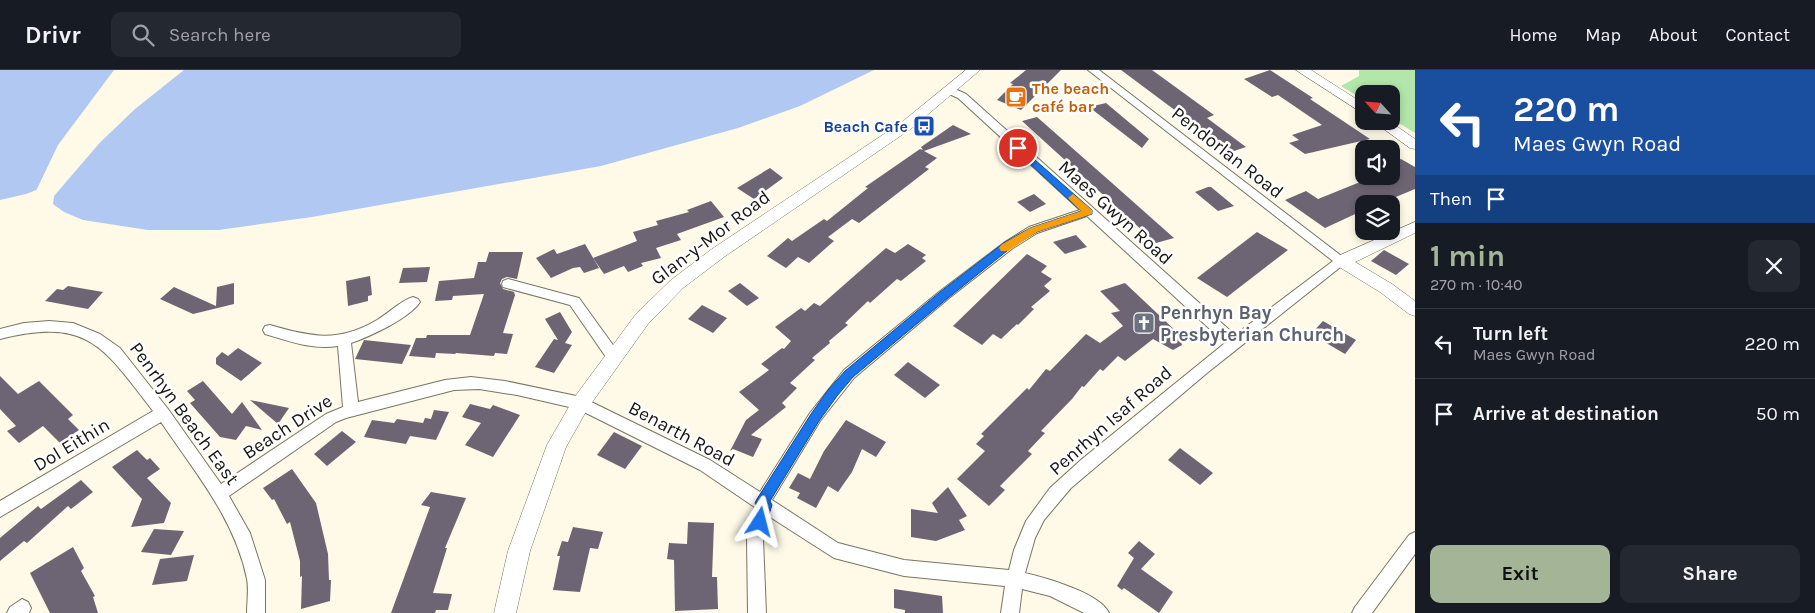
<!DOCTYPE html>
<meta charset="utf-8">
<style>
:root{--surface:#171b24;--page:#242831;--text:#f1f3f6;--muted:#9ea1a6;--line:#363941;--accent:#a4b597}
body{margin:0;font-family:Karla,sans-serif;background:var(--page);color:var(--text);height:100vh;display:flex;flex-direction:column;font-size:19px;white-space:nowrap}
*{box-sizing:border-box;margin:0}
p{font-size:16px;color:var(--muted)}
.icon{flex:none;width:28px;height:28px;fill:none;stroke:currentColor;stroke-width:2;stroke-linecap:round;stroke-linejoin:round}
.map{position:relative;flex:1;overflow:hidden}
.side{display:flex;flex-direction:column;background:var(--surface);width:400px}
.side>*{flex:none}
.hud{background:#1a4fa0;color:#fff;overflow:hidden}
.needle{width:32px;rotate:296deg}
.fabs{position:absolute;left:1355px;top:15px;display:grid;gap:10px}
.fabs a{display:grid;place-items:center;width:45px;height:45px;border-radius:10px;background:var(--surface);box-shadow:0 2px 8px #0003;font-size:25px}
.pin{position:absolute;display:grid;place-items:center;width:42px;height:42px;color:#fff;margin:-21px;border:2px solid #fff;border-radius:50%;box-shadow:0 1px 5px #0007}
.me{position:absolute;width:55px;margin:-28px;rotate:9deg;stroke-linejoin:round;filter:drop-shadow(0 0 4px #0008)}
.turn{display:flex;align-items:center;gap:18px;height:105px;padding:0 15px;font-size:22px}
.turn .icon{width:65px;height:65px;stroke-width:2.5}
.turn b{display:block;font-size:35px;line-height:42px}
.then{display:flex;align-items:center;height:48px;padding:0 15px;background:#0003;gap:10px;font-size:19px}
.round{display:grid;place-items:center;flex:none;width:52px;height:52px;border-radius:10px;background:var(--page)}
.headline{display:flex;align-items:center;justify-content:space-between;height:85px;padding:0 15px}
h1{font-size:30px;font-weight:700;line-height:38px;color:var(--accent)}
.action{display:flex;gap:10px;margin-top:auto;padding:10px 15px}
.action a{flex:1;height:58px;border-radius:10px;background:var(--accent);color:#111;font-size:20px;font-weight:700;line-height:58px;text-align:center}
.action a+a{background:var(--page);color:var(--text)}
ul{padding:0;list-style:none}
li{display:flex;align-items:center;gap:15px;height:70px;padding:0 15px;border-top:1px solid var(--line)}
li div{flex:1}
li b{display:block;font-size:19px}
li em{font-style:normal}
header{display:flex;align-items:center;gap:30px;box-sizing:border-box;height:70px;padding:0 25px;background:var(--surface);border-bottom:1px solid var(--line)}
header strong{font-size:24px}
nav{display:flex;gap:28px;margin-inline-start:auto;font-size:18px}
.search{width:350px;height:45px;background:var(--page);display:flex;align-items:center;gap:12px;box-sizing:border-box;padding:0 18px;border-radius:10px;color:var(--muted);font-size:19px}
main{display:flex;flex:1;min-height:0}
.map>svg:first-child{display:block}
</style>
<header>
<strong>Drivr</strong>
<div class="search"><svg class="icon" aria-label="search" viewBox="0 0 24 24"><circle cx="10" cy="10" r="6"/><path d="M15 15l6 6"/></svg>Search here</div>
<nav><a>Home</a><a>Map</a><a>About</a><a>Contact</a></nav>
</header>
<main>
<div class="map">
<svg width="1415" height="543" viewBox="0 0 1415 543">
<rect width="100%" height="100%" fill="#fefae7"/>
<polygon fill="#b2e6aa" points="1359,0 1415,0 1415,63 1391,48 1391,24 1364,24 1364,30 1341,16 1359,6"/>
<g fill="#b1c8f3">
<polygon points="0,0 153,0 130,20 44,117 26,124 0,130"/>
<polygon points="173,0 874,0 800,36 738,58 601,96 312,147 219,160 148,160 83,150 64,142 53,134 54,126 127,41"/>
</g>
<g fill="#fefae7">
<polygon points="114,0 155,0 113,42 80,88 61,108 35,123 58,75"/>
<polygon points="169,0 184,0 135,39 85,87 125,40"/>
</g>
<g fill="#6e6574">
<polygon points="1026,0 1061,0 1021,40 997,30 1013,14 1010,13"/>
<polygon points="1121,0 1152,0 1214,45 1207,48 1246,77 1231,82"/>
<polygon points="1270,0 1313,28 1310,29 1370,69 1305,84 1289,73 1299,70 1292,65 1322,55 1278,25 1272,27 1244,9"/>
<polygon points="1106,33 1149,69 1142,78 1089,37"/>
<polygon points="1037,47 1112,113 1174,168 1156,173 1022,51"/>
<polygon points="953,55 971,64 924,81 937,88 925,97 929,99 859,153 852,149 828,167 834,171 809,193 798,187 786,198 767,186 788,168 792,171 824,149 827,151 868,118 865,117 920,79 923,80 921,77"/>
<polygon points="1401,89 1415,97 1415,119 1379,134 1364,134 1364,140 1325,158 1285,130 1306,121 1318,129 1375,106 1399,106 1391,100 1391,92"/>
<polygon points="770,98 783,108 754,129 737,118"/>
<polygon points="1208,117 1211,117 1234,136 1218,141 1195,122"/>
<polygon points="1034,124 1046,134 1030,142 1017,132"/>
<polygon points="711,131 724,147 677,164 681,170 656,178 661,188 641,193 643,196 628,202 624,196 604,204 593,188 637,171 633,162 658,155 656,151 689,142 687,140"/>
<polygon points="1257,162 1288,180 1227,227 1197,208"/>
<polygon points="1076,165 1087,177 1065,184 1053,172"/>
<polygon points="585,174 599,198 584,203 580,197 573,198 551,208 536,188 554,179 557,184"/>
<polygon points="908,174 926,185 922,188 926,191 901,211 897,209 870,233 868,231 845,253 848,255 829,271 830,273 812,288 815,290 790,313 797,318 782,333 786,337 751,365 762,369 753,387 733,379 730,381 746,350 759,340 739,322 769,300 761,294 782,278 784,279 791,271 775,257 801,238 805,241 814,233 820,236 886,178 895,183"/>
<polygon points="1384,180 1409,194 1396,205 1371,191"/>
<polygon points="489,182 523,182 517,209 507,207 502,209 500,213 503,219 514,222 515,225 503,263 513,264 507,284 495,283 494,286 456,283 455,284 436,283 435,288 409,286 416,268 426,268 427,265 470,265 484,224 453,226 452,230 435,231 439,211 474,208 478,192 486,192"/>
<polygon points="1027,184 1047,196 1041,202 1052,209 1044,216 1050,221 1031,237 1034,239 1018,255 1017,254 1001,269 993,264 982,275 953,256"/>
<polygon points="430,197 427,212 399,213 403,198"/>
<polygon points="370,206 372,225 368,226 368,231 348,236 346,211"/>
<polygon points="234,213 234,234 193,244 160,229 174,217 216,236 217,217"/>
<polygon points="740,213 759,228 747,236 728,221"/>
<polygon points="1125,213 1178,263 1182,275 1173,280 1153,269 1125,291 1118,286 1103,301 1100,299 1084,317 1082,316 1072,329 1041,361 1045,363 1028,381 1032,384 1000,416 1005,420 989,436 957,409 985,381 976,374 984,366 981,364 1027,318 1029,320 1046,299 1050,301 1086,264 1100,273 1123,256 1111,243 1120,241 1100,221"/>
<polygon points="68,216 103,222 88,239 45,231 57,219 63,220"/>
<polygon points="702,235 727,248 713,263 688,249"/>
<polygon points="560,242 572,262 565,273 572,275 554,303 535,297 554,269 558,270 545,249"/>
<polygon points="1323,251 1356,270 1345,284 1311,264"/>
<polygon points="364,270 411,275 402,294 355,289"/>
<polygon points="238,278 262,293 241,311 216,294 216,288 222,282 228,286"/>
<polygon points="908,292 940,315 925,328 894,305"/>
<polygon points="0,306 18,324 39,311 73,345 68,349 79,360 60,373 43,356 19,373 7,361 16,356 0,339"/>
<polygon points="203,311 232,344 242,332 262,360 246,356 236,370 220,367 190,333 195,330 187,321"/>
<polygon points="250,330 289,338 278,354"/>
<polygon points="470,334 490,339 493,335 520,345 493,387 465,375 481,353 462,347"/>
<polygon points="434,340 449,342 436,370 410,366 406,374 364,367 372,350 394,353 397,349 423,353 425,348 431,349"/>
<polygon points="846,350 886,372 876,387 862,379 852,402 838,422 828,416 816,438 797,428 800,423 789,418 798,403 810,409 824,381"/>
<polygon points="342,361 356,372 327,396 314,384"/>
<polygon points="614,362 642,376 625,399 597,385"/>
<polygon points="1180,378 1213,403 1200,415 1168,390"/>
<polygon points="137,380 147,390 150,388 160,399 147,408 171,433 164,453 131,457 142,429 112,397"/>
<polygon points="292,399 316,433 328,484 329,510 331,510 330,531 301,539 302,506 300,507 300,491 290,452 287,454 274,429 272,430 263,418"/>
<polygon points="81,410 93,422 71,439 68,436 27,473 24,471 0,491 0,468 38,436 41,439"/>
<polygon points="948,417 967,446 959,450 965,460 936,471 911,467 911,439 938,443 932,433"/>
<polygon points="431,422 466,428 445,478 447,478 433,523 452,524 448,540 436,540 435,543 391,543 430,437 421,435"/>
<polygon points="688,452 714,453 712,507 717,507 718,539 675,541 674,490 667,489 669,473 687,474"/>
<polygon points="573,457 603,462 598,479 590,478 580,522 553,520 560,486 557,486 562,471 568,472"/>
<polygon points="154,459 184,461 171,485 141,482"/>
<polygon points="1139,471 1155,484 1141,499 1173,522 1159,543 1124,518 1122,520 1117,516 1134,488 1128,483"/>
<polygon points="73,477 84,498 81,501 95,526 93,527 98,543 50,543 30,503"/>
<polygon points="194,485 187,511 152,515 160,489"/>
<polygon points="894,519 942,526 943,543 905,543 905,540 894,538"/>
</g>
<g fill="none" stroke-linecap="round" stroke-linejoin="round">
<g stroke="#797564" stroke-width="2">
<g id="minor">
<path d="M 1088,0 L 1099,0 L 1348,191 L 1207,303 L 1071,418 L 1044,450 L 1035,468 L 1025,503 C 1046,508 1100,523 1109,543 L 1084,543 L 1050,526 L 1022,519 L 1019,543 L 1001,543 L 1005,516 L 904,506 L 834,488 L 770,447 L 763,469 L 766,543 L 748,543 L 747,469 L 756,438 L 700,400 L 578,339 L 517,325 L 479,319 L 454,320 L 346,348 L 336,352 L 229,426 L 250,463 L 265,510 L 265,543 L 247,543 C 247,532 249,519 247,509 C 235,449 194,401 161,352 L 0,447 L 0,431 L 153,341 C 103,277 89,247 0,269 L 0,259 L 24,253 L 49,251 L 73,253 L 100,264 L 120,278 L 168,339 L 221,414 L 326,344 L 343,337 L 338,276 C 312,280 289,271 265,264 L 263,260 L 265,256 L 270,255 C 311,267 338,273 377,250 C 389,243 400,231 413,227 L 418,229 L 420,232 C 410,248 369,267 351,273 L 358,332 L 445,310 L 471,307 L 505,311 L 581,327 L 710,390 L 760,422 L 810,343 L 844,300 L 939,222 L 1005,172 L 1029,157 L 1080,140 L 958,28 L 947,23 L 947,19 L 955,19 L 966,24 L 1235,265 L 1333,191 ZM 1087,146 L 1225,273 L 1082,389 L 1050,418 L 1026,451 L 1014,480 L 1009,500 L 904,490 L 838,473 L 772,430 L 820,351 L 854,308 L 949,228 L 1013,178 L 1037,163 Z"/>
<polygon points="508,209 579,228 618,282 620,286 618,290 613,292 608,290 570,235 503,217 502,214 503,211"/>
<polygon points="1415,462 1415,484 1372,543 1352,543 1355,537 1409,465"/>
<polygon points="22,529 28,532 31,538 29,543 7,543 10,537"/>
</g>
</g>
<g stroke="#797564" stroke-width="1">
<g id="tertiary">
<polygon points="966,0 980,0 912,58 724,187 683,218 648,254 588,338 566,377 530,481 516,543 494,543 508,481 547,375 574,328 636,244 671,210 712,179 902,52"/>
<polygon points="1296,0 1311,0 1364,34 1364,44"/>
<polygon points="1373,51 1389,51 1415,69 1415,79 1410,78"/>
<polygon points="1415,152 1415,163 1355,192 1392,214 1415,231 1415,246 1409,244 1380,222 1336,195 1334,191 1336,187"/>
</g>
</g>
<use href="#minor" fill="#fff" fill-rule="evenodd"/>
<use href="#tertiary" fill="#fff" fill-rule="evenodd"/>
</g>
<polygon fill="#1a73e8" stroke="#114b97" points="1018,75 1092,140 1092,144 1037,162 1012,177 948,228 853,307 837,326 819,351 770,431 772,435 765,457 760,458 756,457 754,452 758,438 755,433 757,429 811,344 828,320 845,301 940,222 1005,172 1030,158 1081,141 1015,80 1014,78"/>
<polygon fill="#f59e0b" points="1073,124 1092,140 1092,144 1037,162 1008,181 1001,181 999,178 1001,175 1030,158 1081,141 1068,128"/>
<defs>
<g id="cafe-square" transform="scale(1.125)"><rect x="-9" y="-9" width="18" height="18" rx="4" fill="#e8710a" stroke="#fff"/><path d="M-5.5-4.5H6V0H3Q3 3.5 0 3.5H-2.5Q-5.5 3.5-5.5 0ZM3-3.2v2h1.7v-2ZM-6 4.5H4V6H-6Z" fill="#fff"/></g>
<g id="bus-square" transform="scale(1.125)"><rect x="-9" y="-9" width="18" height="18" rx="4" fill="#1a4fb4" stroke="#fff"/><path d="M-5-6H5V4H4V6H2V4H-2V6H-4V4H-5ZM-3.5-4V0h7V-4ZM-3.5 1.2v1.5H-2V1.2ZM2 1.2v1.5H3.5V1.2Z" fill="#fff"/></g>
<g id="church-square" transform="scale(1.125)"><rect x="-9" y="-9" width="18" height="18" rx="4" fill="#6b7280" stroke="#fff"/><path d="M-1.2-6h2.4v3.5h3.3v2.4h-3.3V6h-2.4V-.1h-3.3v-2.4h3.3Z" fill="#fff"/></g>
</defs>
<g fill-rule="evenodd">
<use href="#cafe-square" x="1016" y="27"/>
<use href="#bus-square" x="924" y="56"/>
<use href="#church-square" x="1144" y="253"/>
</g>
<g text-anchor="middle" stroke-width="5" stroke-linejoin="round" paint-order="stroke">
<g font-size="16" font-weight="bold" fill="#c56008" stroke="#fff" text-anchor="start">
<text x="1032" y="24">The beach<tspan x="1032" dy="18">café bar</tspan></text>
</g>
<g font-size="16" font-weight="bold" fill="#164399" stroke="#fff" text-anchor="end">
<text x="908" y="62">Beach Cafe</text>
</g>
<g font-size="19" fill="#17160f" stroke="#fff">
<text transform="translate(1228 82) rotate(38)" y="7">Pendorlan Road</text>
<text transform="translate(1116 142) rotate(42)" y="7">Maes Gwyn Road</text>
<text transform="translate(710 167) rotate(-37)" y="7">Glan-y-Mor Road</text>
<text transform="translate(185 343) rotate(54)" y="7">Penrhyn Beach East</text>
<text transform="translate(1110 350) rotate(-41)" y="7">Penrhyn Isaf Road</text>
<text transform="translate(287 356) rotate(-33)" y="7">Beach Drive</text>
<text transform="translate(682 363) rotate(28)" y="7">Benarth Road</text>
<text transform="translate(71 374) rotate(-31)" y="7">Dol Eithin</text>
</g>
<g font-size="19" font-weight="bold" fill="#5b616d" stroke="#fff" text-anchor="start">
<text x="1160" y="249">Penrhyn Bay<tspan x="1160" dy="22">Presbyterian Church</tspan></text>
</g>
</g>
</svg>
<div class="fabs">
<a><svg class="needle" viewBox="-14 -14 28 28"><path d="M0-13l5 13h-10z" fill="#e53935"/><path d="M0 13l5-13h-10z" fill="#9ea1a6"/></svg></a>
<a><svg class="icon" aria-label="sound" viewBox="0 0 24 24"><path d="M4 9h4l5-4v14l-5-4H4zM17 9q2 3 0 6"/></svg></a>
<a><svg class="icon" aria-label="layers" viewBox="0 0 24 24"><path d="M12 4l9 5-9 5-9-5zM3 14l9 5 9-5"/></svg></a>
</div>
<div class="pin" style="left:1018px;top:78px;background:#d93025"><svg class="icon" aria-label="arrive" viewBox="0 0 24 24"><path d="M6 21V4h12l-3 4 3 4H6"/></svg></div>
<svg class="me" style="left:760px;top:452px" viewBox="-20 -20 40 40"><path d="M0-17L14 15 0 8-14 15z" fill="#1a73e8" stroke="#fff" stroke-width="4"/></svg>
</div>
<section class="side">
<div class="hud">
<div class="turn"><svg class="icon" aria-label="left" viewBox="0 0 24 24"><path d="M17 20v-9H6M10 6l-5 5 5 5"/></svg><div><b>220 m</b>Maes Gwyn Road</div></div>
<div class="then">Then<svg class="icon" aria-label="arrive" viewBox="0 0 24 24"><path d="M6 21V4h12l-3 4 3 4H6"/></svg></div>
</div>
<div class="headline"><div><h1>1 min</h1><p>270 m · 10:40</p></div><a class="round"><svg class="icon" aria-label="close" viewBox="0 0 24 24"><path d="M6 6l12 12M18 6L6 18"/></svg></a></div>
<ul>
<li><svg class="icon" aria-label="left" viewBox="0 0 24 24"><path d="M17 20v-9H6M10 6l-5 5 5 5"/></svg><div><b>Turn left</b><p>Maes Gwyn Road</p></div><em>220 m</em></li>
<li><svg class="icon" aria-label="arrive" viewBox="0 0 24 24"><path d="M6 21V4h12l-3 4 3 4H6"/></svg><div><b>Arrive at destination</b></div><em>50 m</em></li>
</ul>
<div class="action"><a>Exit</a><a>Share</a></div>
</section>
</main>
